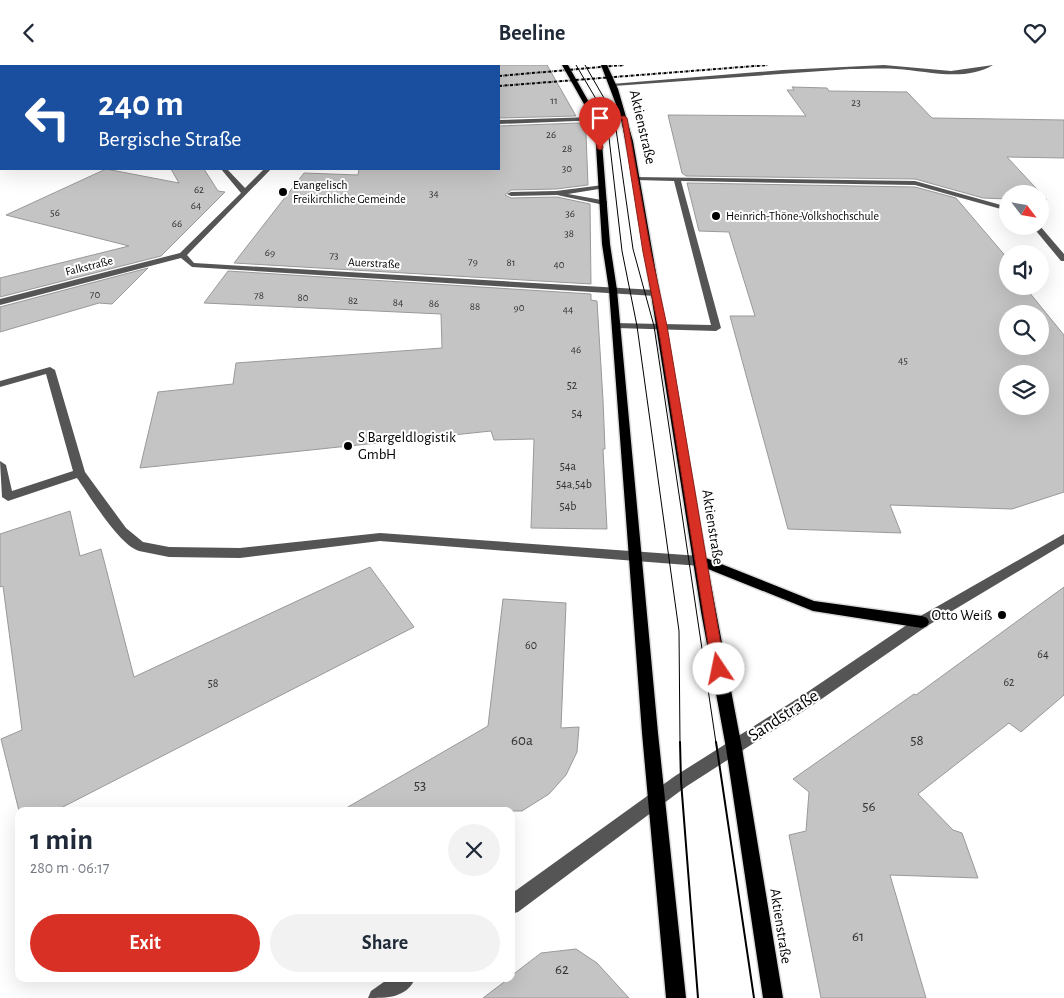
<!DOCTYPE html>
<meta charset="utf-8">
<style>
:root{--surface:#fff;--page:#f2f2f3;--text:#1f2937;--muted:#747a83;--accent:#d93025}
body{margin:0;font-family:"Alegreya Sans",sans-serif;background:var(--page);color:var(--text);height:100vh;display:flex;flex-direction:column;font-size:19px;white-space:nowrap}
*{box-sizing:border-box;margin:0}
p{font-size:16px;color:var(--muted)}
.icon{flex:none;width:28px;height:28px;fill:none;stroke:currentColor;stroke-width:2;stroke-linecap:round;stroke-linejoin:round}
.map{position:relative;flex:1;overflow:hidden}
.panel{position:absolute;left:15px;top:742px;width:500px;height:175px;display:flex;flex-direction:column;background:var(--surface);border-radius:10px;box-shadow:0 5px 20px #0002}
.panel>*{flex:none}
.banner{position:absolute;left:0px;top:0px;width:500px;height:105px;box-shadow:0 5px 20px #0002;background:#1a4fa0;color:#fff;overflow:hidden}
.needle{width:32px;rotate:121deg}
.tools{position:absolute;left:999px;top:120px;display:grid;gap:10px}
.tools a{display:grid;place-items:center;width:50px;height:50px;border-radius:50%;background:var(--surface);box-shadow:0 5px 20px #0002;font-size:25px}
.pin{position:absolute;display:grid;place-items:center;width:42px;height:42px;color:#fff;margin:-51px -21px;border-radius:50% 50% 50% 0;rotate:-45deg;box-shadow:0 0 5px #0007}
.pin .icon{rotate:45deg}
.me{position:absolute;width:55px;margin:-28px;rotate:349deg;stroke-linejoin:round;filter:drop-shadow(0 0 4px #0008)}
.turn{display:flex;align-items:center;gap:18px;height:105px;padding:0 15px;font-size:22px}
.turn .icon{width:65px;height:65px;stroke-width:2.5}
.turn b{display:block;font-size:35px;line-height:42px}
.round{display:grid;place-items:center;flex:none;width:52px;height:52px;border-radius:26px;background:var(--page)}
.overview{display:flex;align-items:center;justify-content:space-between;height:85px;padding:0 15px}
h1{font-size:30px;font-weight:700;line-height:38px}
.cta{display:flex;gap:10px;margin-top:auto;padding:10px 15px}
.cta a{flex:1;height:58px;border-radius:30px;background:var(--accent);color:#fff;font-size:20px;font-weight:700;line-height:58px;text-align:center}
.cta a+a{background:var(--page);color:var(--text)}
header{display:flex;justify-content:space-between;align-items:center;height:65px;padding:0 15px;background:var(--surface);font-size:22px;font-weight:700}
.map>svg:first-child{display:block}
</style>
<header><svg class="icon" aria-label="back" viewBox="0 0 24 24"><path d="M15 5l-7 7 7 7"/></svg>Beeline<svg class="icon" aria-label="heart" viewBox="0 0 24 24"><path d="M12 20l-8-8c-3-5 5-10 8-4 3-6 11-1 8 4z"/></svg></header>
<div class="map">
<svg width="1064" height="933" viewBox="0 0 1064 933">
<rect width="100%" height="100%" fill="#fff"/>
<g fill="#c4c4c4" stroke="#999" fill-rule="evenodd">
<polygon points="499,0 547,0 576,51 499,53"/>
<polygon points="792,22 827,23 829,26 907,27 932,53 1064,55 1064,93 1007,92 1047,135 1040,135 1040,129 1008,129 1008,134 983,133 915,114 686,111 682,108 668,50 806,51 787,25 794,25"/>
<polygon points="579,58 586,69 588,120 556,124 511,125 505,130 511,133 557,132 590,139 591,219 234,198 304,108 358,110 359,104 499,104 499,61"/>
<polygon points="106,104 179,118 171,104 204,104 218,126 225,127 161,191 0,232 0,213 129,181 6,150"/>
<path d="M 687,118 L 915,122 L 956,133 L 1008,194 L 1008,221 L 1024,221 L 1064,270 L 1064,427 L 1012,444 L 890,440 L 901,468 L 788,464 L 730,251 L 755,251 L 729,167 L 699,166 ZM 1008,249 L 1040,249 L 1040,281 L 1008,281 ZM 1008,309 L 1040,309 L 1040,341 L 1008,341 Z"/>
<polygon points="148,203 112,239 99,238 0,267 0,242"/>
<polygon points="228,206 591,229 591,235 597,236 603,335 605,384 603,384 607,464 531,463 534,374 494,375 491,366 140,403 158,327 233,319 236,298 442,283 441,249 204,238"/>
<polygon points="70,446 80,491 101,484 134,612 370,502 414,562 55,746 19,746 1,674 22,665 3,521 0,522 0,469"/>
<polygon points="1064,522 1064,630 1021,667 1009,658 918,729 953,765 962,768 978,813 890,810 926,933 821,933 789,770 806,766 809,727 793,714 914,629 916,630"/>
<polygon points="503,534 566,538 561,663 579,662 577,687 566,710 549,729 522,746 341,746 488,661"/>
<polygon points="576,884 597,898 629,933 483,933 508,914 511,914 511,911 541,888"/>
</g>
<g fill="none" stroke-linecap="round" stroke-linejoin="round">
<g stroke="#dbdbdb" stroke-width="3">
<g id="major">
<polygon points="562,0 568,0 590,39 601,65 610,179 617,225 658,668 686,933 666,933 642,668 609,225 602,179 595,65 584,39"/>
<polygon points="601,0 607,0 618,24 633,76 706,493 814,536 922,551 927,553 929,557 927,561 922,563 813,546 708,504 742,683 783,933 763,933 726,683 701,547 631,102 620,50"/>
</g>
</g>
<g fill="#555" fill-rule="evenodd">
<polygon points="9,0 18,0 19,1 11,1"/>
<path d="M 884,0 L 951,6 L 993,0 C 965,17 927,6 897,4 C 881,3 866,4 850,4 L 614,21 L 611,19 L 783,5 Z"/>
<polygon points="624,51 626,54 499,59 499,55"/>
<polygon points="221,104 227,104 245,123 264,104 271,104 187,190 194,198 655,225 659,228 655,231 192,202 181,193 0,240 0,234 180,188 241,128"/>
<polygon points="634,112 915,116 1008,142 1008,146 915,120 681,116 721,263 716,266 616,263 613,262 613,258 711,260 674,116 636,115 633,113"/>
<polygon points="603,120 605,121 605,123 568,129 607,136 607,140 604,140 557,130 511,131 507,129 511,127 556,126"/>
<polygon points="1032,161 1040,161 1064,189 1064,196 1061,196"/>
<path d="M 50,302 L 55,305 L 85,407 L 126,463 L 143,477 L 169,482 L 240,483 L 380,468 L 700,491 L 705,493 L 706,496 L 705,499 L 700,501 L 380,476 L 240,493 L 169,492 L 139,486 C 119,480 89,430 77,413 L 8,436 L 2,432 L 0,396 L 6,400 L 12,426 L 73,406 L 46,309 L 0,322 L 0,316 Z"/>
<polygon points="1064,469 1064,479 927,561 810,642 687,721 518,847 511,849 511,829 675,711 800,632 917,553"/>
<path d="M 388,914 L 415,914 C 406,933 387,933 368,933 L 371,926 Z"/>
</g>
<use href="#major" fill="#000" fill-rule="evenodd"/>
<g stroke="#000" stroke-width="1">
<polyline points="576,0 599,39 608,64 622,186 637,261 679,566 680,678"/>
<polyline points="585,0 608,40 616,64 633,184 654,261 716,678"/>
</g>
<g stroke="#000" stroke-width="2">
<polyline points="680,677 681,716 698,933"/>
<polyline points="716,677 754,933"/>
</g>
<g stroke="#000" stroke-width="2" stroke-dasharray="3 1 0.5 1" stroke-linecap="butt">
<polyline points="499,11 624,0"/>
<polyline points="499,21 768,0"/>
</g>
</g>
<polygon fill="#d93025" stroke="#8d1f18" points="624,51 627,53 651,187 667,261 725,604 723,608 714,608 712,604 658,261 643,187 622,54 597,56 603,83 600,85 597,83 595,66 592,55"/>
<g fill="#000" stroke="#fff" stroke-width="2">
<circle cx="283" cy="127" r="5"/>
<circle cx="716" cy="151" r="5"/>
<circle cx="348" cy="381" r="5"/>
<circle cx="1002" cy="550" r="5"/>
</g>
<g text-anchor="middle" stroke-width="4" stroke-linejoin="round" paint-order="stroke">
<g font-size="11" fill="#313131">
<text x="554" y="39">11</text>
<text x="856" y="41">23</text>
<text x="551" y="73">26</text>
<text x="567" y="87">28</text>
<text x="567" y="107">30</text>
<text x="199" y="128">62</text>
<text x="434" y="132">34</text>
<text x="196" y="144">64</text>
<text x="55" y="151">56</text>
<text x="570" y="152">36</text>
<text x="177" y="162">66</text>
<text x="569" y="172">38</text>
<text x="270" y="191">69</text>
<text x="334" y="194">73</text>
<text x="473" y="200">79</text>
<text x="511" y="201">81</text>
<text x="559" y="203">40</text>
<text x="95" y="233">70</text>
<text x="259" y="234">78</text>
<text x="303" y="236">80</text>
<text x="353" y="239">82</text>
<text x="398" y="241">84</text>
<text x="434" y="242">86</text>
<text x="475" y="245">88</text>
<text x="519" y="246">90</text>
<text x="568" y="248">44</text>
<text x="576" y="288">46</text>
<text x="903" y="299">45</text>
</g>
<g font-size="12" fill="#000" stroke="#fff" text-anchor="start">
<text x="293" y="124">Evangelisch<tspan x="293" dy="14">Freikirchliche Gemeinde</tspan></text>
<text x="726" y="155">Heinrich-Thöne-Volkshochschule</text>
</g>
<g font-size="12" fill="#000" stroke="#fff">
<text transform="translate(374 198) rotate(3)" y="4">Auerstraße</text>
<text transform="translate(89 201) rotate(-14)" y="4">Falkstraße</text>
</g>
<g font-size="12" fill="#313131">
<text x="572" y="324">52</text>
<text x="577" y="352">54</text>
<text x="568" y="405">54a</text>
<text x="574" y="423">54a,54b</text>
<text x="568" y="445">54b</text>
<text x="531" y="584">60</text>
<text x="1043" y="593">64</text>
<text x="1009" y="621">62</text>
<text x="213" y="622">58</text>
</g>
<g font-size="15" fill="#000" stroke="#fff">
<text transform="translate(643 62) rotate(77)" y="5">Aktienstraße</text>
<text transform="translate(713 462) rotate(81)" y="5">Aktienstraße</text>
<text transform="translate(781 861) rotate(81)" y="5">Aktienstraße</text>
</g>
<g font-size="15" fill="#000" stroke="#fff" text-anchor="start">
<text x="358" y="377">S Bargeldlogistik<tspan x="358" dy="17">GmbH</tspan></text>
<text x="992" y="555" text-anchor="end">Otto Weiß</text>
</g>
<g font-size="15" fill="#313131">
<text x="522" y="680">60a</text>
<text x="917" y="680">58</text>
<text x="420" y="725">53</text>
<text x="869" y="746">56</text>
<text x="858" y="876">61</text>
<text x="562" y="909">62</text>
</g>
<g font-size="18" fill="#000" stroke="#fff">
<text transform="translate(783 650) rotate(-33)" y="6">Sandstraße</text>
</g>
</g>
</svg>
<div class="tools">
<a><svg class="needle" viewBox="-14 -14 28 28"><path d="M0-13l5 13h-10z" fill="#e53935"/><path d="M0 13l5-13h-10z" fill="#747a83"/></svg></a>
<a><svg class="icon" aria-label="sound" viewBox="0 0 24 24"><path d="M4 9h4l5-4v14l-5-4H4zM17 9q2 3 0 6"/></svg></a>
<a><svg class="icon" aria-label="search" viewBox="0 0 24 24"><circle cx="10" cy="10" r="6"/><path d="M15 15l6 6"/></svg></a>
<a><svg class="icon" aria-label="layers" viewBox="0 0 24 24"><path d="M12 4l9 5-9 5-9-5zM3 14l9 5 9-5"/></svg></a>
</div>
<div class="pin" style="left:600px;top:83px;background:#d93025"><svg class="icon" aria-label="arrive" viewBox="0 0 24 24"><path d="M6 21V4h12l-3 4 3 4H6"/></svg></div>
<svg class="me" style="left:719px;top:604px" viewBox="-20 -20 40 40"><circle r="19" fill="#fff"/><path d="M0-13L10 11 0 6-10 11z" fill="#d93025"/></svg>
<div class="banner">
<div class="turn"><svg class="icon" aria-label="left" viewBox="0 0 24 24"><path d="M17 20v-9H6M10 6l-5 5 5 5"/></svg><div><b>240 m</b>Bergische Straße</div></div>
</div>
<section class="panel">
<div class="overview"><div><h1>1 min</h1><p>280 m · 06:17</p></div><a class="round"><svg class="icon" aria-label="close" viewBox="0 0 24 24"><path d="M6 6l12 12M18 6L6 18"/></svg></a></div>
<div class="cta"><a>Exit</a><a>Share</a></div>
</section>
</div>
